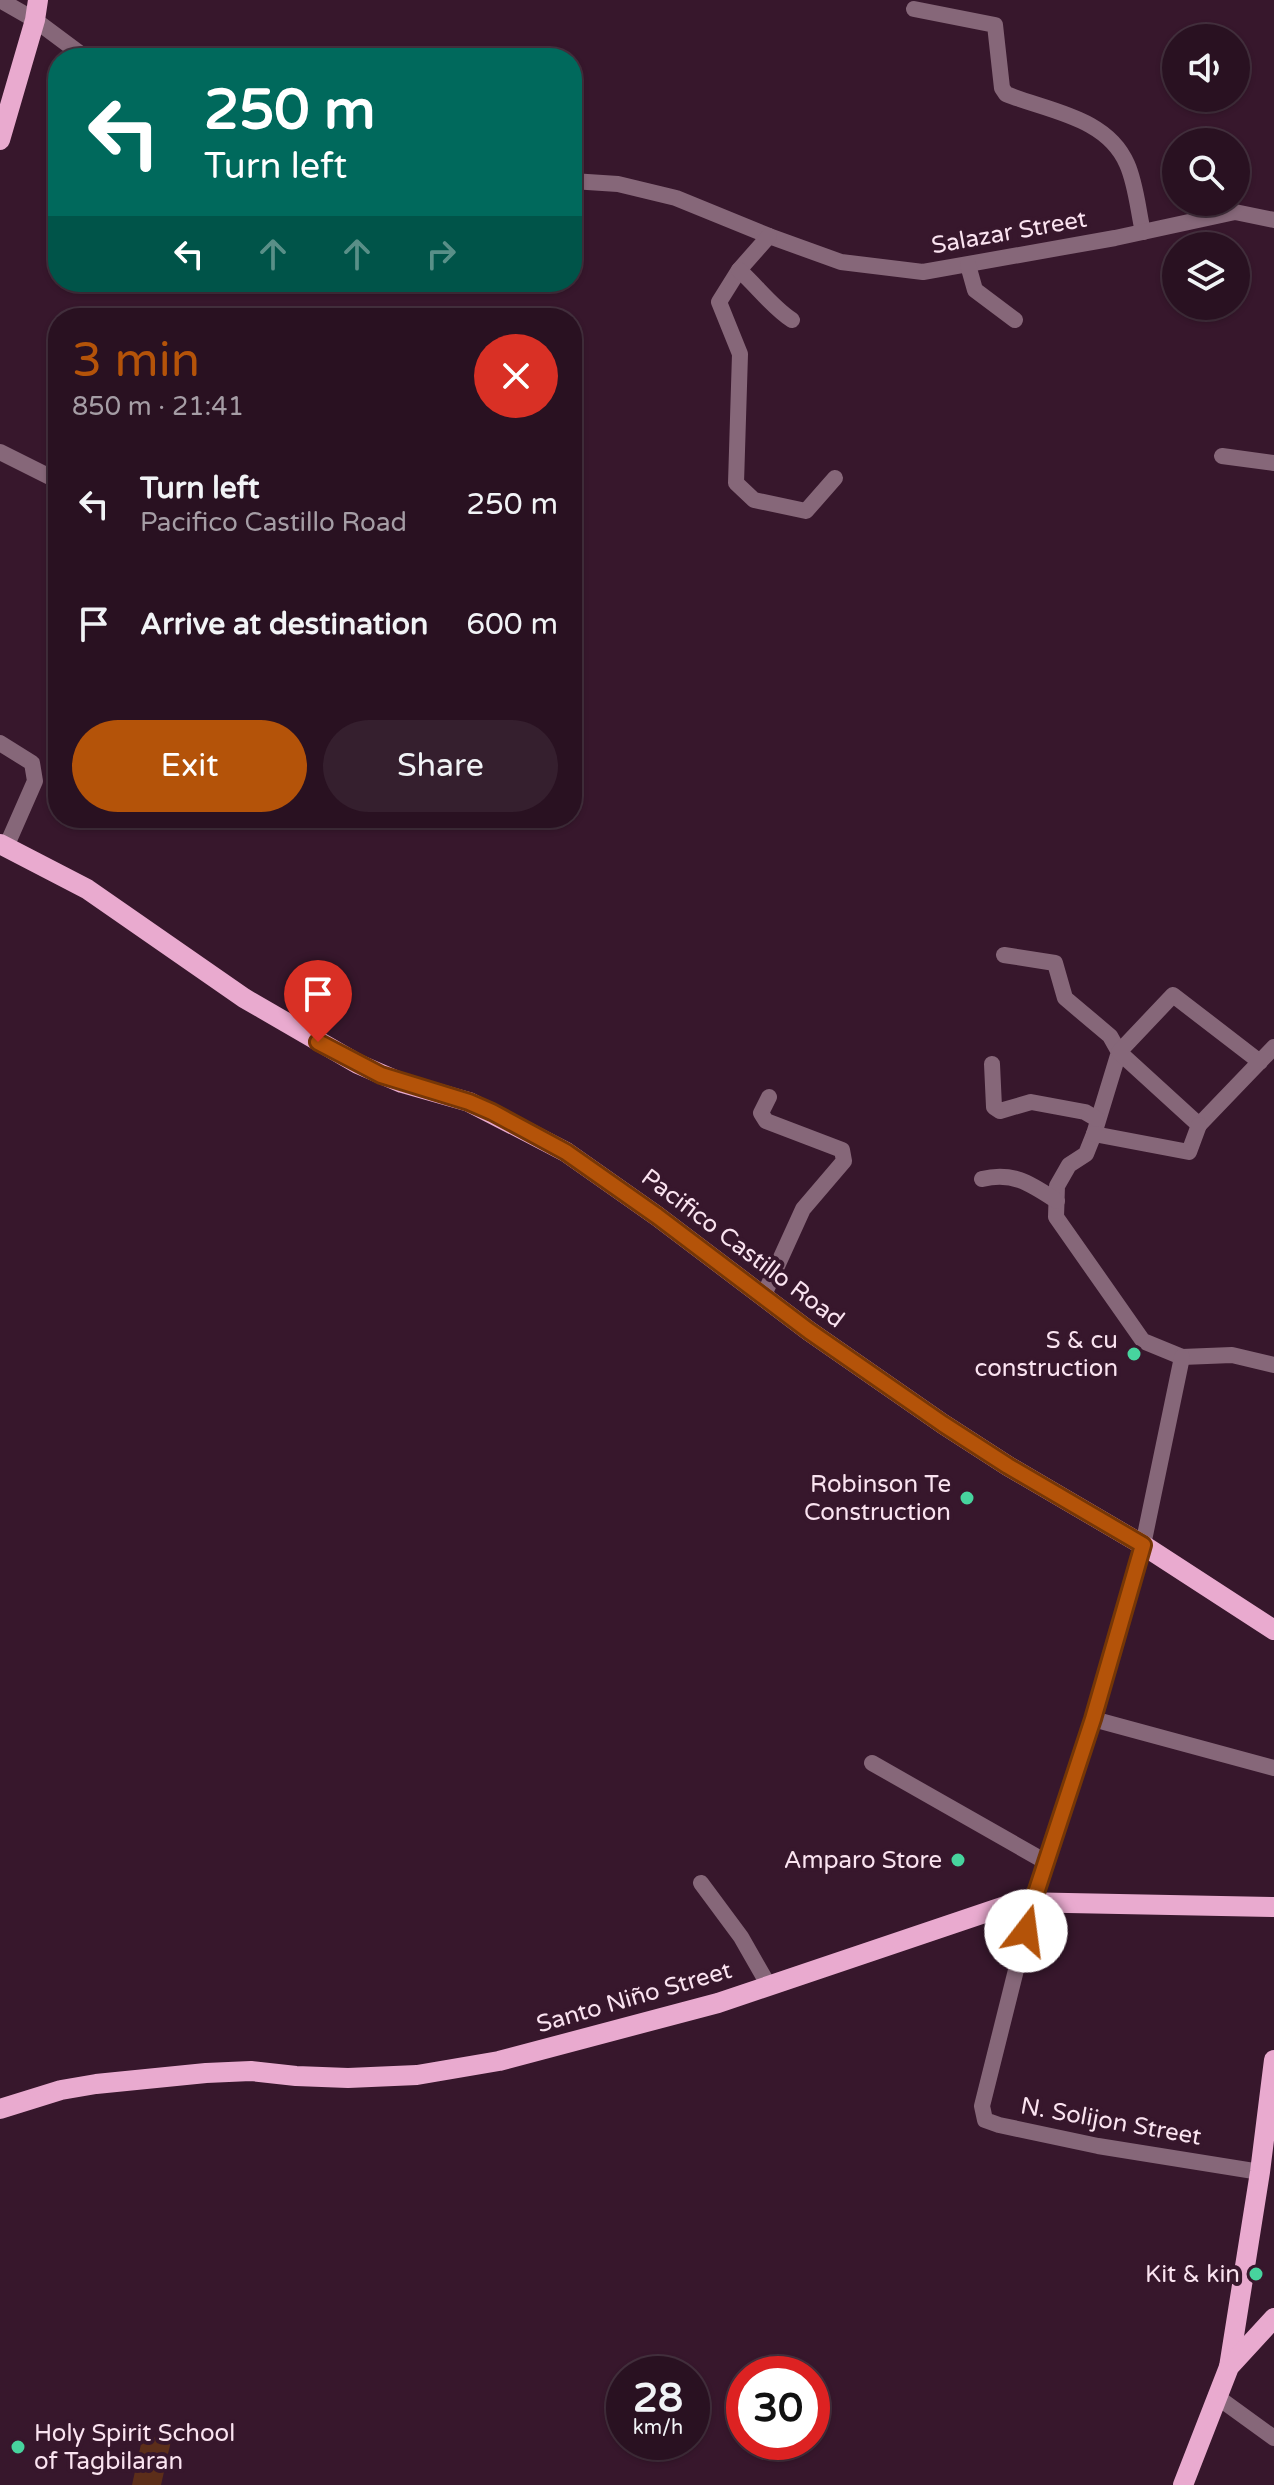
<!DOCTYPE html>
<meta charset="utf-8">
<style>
:root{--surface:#291121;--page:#351f2e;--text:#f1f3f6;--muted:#a59da5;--line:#45313f;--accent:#b45309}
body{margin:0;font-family:"Varela Round",sans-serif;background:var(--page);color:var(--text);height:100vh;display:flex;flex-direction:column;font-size:30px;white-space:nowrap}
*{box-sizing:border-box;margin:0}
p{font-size:26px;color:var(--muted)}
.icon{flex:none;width:44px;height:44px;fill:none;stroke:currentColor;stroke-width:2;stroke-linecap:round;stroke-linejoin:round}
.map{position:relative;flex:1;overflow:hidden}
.panel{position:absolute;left:48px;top:308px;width:534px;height:520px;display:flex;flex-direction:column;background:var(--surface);border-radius:32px;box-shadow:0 2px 6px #0004,0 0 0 2px var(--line)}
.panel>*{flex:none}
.hud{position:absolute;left:48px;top:48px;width:534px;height:244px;border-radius:32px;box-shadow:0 2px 6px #0004,0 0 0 2px var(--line);background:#00695c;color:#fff;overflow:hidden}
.fabs{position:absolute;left:1162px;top:24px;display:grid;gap:16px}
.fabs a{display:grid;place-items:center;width:88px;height:88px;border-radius:50%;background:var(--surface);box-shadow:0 2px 6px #0004,0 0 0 2px var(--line);font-size:40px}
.speed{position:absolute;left:606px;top:2356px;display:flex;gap:16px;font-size:40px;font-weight:700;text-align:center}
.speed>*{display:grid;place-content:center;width:104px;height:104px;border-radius:50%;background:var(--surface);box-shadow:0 2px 6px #0004,0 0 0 2px var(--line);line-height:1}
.speed small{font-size:20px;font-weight:400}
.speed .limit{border:12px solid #d22;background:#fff;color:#111}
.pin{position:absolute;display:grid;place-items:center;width:68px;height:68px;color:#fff;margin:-82px -34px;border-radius:50% 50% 50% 0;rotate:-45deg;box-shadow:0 0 8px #0007}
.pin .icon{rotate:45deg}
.me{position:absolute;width:88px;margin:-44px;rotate:15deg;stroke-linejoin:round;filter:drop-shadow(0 0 6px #0008)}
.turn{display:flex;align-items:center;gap:28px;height:168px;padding:0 24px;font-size:36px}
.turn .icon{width:104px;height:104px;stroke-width:2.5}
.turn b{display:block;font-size:56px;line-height:68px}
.lanes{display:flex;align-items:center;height:76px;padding:0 24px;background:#0003;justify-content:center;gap:40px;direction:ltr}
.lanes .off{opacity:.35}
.round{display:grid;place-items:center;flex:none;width:84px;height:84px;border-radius:42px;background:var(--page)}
.overview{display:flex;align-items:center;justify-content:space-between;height:136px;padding:0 24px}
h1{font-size:48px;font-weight:600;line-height:60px;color:var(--accent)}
.button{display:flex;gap:16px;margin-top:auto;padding:16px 24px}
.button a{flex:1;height:92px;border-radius:48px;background:var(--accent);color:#fff;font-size:32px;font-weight:600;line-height:92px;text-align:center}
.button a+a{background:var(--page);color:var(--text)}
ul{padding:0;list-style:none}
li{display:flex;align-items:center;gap:24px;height:120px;padding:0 24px}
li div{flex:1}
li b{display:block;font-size:30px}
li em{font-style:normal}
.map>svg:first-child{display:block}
</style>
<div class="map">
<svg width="1274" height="2485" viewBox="0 0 1274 2485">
<rect width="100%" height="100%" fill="#37172c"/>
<polygon fill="#5c2e1a" points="143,2435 171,2441 161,2485 132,2485"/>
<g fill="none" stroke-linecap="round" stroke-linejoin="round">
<g stroke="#866779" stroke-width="16">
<polyline points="0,0 35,20 86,58"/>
<path d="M 914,9 L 995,25 L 1002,88 L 1006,94 C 1048,111 1107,117 1127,164 C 1136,184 1138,210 1143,232"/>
<polyline points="572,181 618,184 676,198 769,236 841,262 923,272 1115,238 1235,212 1274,220"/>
<polyline points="769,236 739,270 719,302 740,354 736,483 754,500 806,511 835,478"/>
<polyline points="968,265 975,290 1015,320"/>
<path d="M 739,270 C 757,286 772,307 792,320"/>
<polyline points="0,452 58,481"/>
<polyline points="1222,456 1274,463"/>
<polyline points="0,743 32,763 35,781 6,847"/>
<polyline points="1004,955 1055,963 1065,998 1110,1036 1119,1052 1094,1134 1086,1154 1069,1165 1057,1186 1056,1217 1143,1341 1182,1357 1232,1355 1274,1365"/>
<polyline points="1260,1062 1173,995 1119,1052 1199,1125 1274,1047"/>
<polyline points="992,1064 994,1107 1000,1111 1031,1102 1085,1112 1097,1119"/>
<polyline points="1094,1134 1189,1152 1199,1125"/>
<path d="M 982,1179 C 1013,1171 1031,1184 1057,1201"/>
<polyline points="763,1297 803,1209 844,1161 842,1150 766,1121 761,1113 769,1097"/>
<polyline points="1182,1357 1143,1545 1093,1719 1033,1902 982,2106 985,2120 999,2125 1098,2146 1260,2172"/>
<polyline points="1093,1719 1274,1768"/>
<polyline points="872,1763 1046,1862"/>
<polyline points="701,1883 741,1937 769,1986"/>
<polyline points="1216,2396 1274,2438"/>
</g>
<g stroke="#e9aacf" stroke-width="20">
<polyline points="0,140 35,20 38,0"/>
<polyline points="0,844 87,889 244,998 358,1064 402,1083 469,1102 566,1152 657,1216 809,1331 943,1424 1008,1466 1143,1545 1274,1630"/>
<polyline points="0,2109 61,2090 96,2084 206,2073 251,2071 296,2076 348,2078 417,2075 499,2061 718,2003 1017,1902 1274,1907"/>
<polyline points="1229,2367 1260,2172 1274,2060"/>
<polyline points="1183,2485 1229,2367 1274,2318"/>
</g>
</g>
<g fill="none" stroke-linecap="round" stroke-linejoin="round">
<g stroke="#753606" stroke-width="20">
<polyline id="route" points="318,1042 381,1075 469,1102 492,1112 566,1152 657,1216 809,1331 943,1424 1008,1466 1143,1545 1093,1719 1033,1902 1026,1931"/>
</g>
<use href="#route" stroke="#b45309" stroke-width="14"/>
</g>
<g fill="#47d49e" stroke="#37172c" stroke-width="3">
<circle cx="1134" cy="1354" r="8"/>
<circle cx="967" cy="1498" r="8"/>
<circle cx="958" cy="1860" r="8"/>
<circle cx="1256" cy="2274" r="8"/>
<circle cx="18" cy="2447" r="8"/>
</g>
<g text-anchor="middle" stroke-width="8" stroke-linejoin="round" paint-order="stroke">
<g font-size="24" fill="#fae3f0" stroke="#37172c">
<text transform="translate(1009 232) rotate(-10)" y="8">Salazar Street</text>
<text transform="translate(743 1248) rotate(37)" y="8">Pacifico Castillo Road</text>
<text transform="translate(634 1997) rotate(-16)" y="8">Santo Niño Street</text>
<text transform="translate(1111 2121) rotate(10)" y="8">N. Solijon Street</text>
</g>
<g font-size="24" fill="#fae3f0" stroke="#37172c" text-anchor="end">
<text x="1118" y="1348">S &amp; cu<tspan x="1118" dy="28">construction</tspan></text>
<text x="951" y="1492">Robinson Te<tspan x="951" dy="28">Construction</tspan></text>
<text x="942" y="1868">Amparo Store</text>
<text x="1240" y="2282">Kit &amp; kin</text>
<text x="34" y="2441" text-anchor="start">Holy Spirit School<tspan x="34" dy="28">of Tagbilaran</tspan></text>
</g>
</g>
</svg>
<div class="fabs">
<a><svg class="icon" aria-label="sound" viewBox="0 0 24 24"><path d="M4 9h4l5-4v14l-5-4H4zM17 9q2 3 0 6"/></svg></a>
<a><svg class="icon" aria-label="search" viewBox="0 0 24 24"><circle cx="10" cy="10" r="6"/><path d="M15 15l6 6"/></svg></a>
<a><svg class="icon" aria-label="layers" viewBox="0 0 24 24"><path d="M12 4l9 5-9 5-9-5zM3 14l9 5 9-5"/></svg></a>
</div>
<div class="speed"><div>28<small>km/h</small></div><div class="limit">30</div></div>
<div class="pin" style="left:318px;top:1042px;background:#d93025"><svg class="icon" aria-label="arrive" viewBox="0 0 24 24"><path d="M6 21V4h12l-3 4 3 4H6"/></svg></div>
<svg class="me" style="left:1026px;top:1931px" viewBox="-20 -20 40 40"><circle r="19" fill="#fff"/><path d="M0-13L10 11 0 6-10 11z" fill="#b45309"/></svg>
<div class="hud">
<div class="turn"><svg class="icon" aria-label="left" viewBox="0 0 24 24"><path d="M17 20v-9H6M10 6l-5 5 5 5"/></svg><div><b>250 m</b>Turn left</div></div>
<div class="lanes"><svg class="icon" aria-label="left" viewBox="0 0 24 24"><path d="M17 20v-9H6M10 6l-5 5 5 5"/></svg><svg class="icon off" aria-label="ahead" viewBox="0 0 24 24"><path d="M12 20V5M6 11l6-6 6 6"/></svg><svg class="icon off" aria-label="ahead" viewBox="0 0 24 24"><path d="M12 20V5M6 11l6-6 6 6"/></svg><svg class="icon off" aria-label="right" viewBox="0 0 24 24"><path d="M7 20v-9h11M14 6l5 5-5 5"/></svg></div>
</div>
<section class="panel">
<div class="overview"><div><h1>3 min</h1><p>850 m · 21:41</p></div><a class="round" style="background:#d93025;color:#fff"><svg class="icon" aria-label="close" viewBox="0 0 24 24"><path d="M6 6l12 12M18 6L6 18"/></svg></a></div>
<ul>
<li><svg class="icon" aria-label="left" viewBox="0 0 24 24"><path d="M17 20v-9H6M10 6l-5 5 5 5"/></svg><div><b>Turn left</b><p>Pacifico Castillo Road</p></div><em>250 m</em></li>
<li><svg class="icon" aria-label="arrive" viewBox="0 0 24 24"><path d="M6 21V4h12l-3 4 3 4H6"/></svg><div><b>Arrive at destination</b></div><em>600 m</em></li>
</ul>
<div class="button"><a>Exit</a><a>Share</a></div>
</section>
</div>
